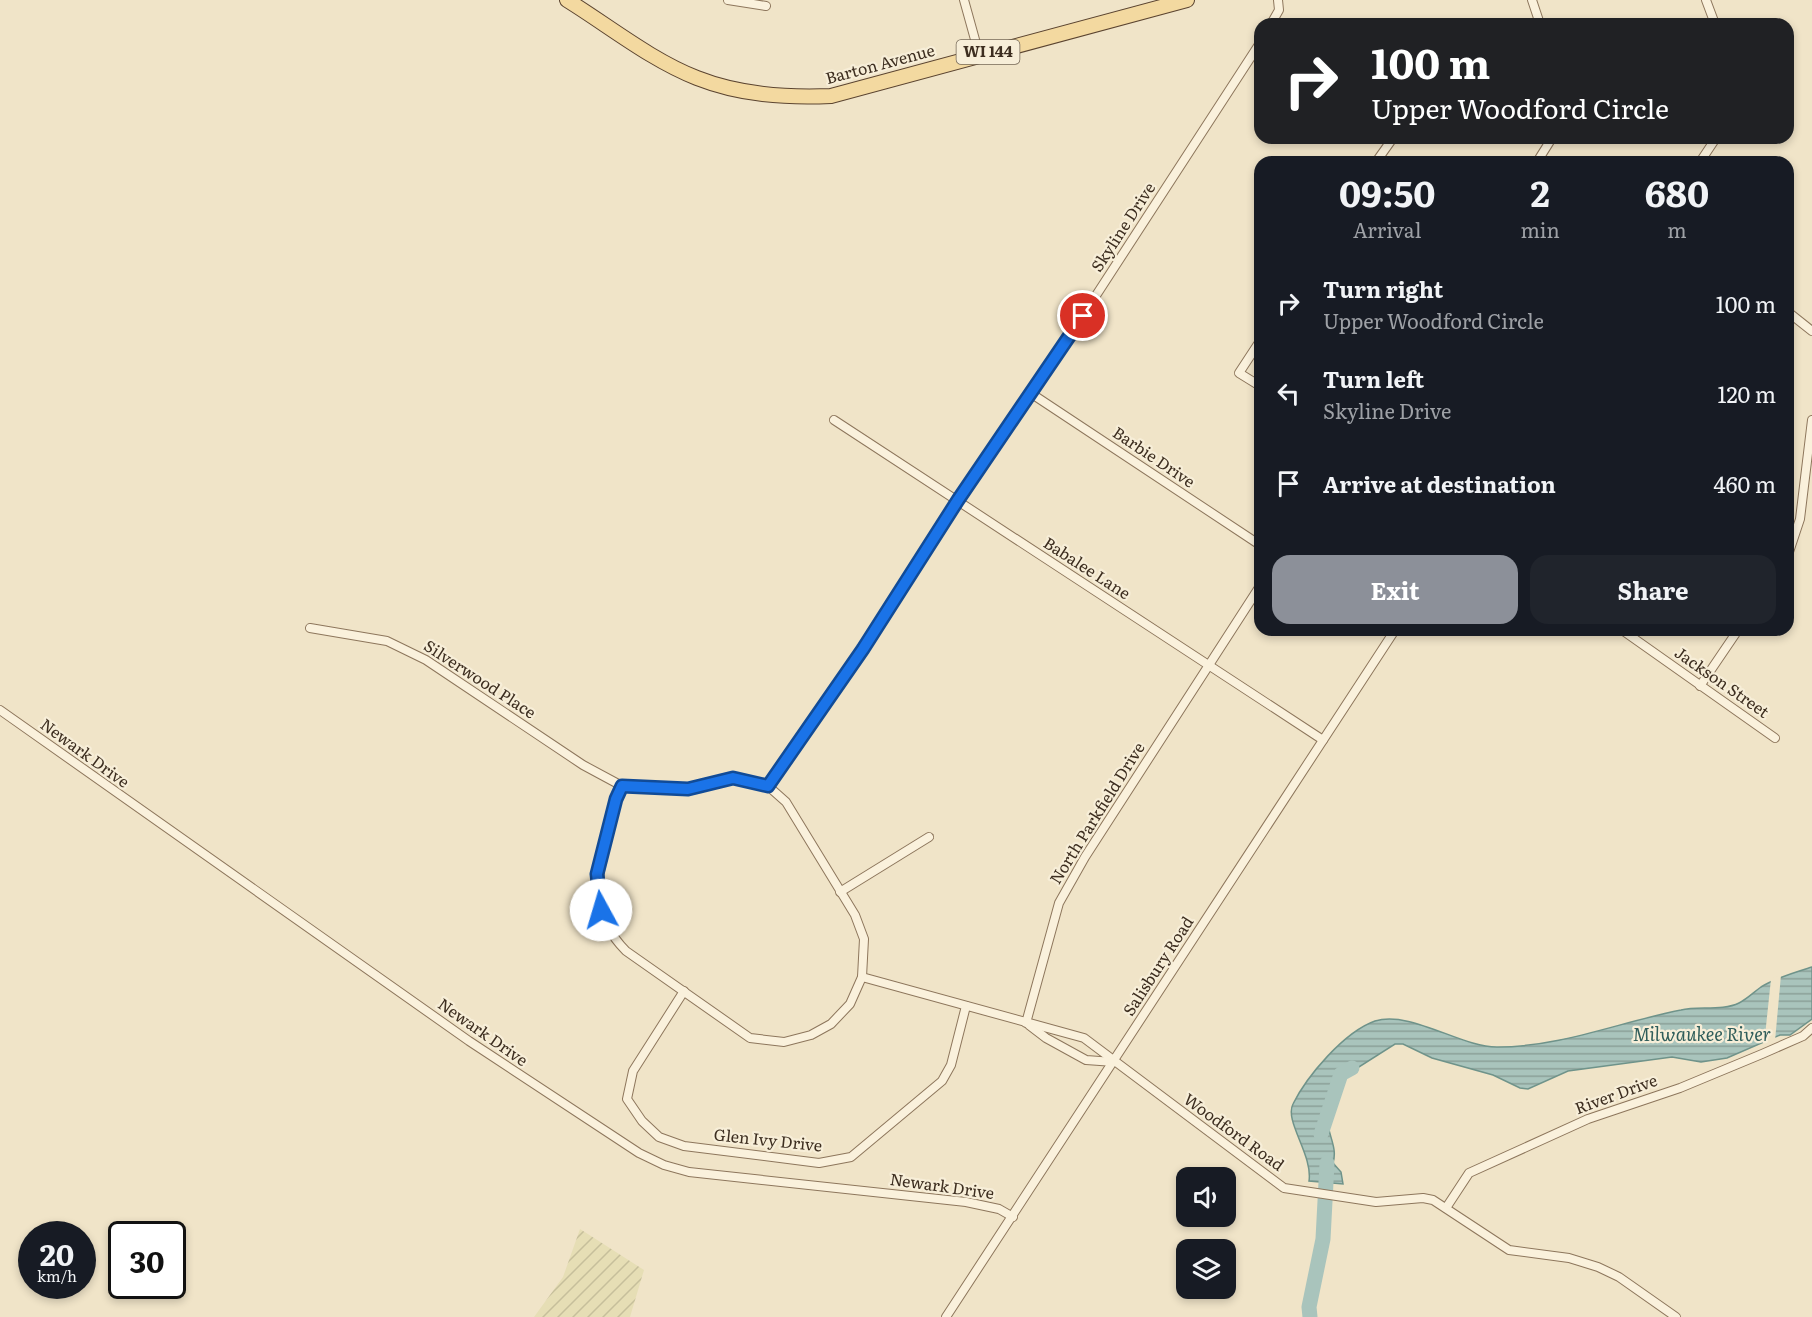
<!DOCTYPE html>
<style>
:root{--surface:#171b24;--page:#20242c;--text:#f1f3f6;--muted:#9ea1a6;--accent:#8c9099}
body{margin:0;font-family:Literata,serif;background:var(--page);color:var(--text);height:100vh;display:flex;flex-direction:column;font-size:22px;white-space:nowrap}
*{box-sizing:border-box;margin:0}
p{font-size:20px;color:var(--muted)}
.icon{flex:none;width:33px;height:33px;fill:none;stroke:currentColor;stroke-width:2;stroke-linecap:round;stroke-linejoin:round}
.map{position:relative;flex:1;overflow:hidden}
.side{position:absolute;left:1254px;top:156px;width:540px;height:480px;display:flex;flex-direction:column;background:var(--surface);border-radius:18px;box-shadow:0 3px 9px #0003}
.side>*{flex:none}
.top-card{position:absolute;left:1254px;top:18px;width:540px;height:126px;border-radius:18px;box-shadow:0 3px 9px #0003;background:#202124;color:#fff;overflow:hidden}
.fabs{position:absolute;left:1176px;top:1167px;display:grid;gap:12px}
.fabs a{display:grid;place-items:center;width:60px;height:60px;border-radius:12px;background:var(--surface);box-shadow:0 3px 9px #0003;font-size:30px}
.speed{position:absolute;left:18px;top:1221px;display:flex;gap:12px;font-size:30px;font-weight:700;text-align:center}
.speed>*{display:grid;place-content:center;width:78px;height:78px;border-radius:50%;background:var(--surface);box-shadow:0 3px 9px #0003;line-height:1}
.speed small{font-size:15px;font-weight:400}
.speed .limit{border:3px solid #111;border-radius:9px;background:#fff;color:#111}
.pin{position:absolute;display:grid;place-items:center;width:51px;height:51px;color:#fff;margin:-26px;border:3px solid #fff;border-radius:50%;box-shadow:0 2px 6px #0007}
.me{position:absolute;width:66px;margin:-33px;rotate:354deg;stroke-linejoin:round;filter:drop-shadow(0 0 4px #0008)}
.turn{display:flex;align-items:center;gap:21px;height:126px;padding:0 18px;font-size:27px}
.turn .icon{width:78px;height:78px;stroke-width:2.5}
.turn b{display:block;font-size:42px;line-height:51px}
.eta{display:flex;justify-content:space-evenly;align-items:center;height:102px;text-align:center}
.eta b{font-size:36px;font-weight:700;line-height:42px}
.primary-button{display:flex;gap:12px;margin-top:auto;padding:12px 18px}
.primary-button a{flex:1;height:69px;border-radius:18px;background:var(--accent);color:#fff;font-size:24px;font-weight:700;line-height:69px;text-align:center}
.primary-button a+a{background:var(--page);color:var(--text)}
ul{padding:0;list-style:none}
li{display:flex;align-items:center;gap:18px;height:90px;padding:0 18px}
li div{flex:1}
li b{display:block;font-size:22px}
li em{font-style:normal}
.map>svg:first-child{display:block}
</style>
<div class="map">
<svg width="1812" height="1317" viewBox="0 0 1812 1317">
<defs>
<pattern id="farmland-furrows" width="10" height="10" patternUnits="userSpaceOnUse" patternTransform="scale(1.5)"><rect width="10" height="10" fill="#e6deb5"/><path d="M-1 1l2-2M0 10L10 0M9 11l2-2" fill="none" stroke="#c6bf9b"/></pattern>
<pattern id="water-rules" width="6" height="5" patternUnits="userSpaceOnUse" patternTransform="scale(1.5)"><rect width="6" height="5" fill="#a9c4bc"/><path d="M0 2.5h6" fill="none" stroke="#8ba098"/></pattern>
</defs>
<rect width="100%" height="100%" fill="#f0e4c8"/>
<polygon fill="url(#farmland-furrows)" points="580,1229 644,1270 630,1317 534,1317 563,1277"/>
<path fill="url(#water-rules)" stroke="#6f938a" stroke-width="1.5" d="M 1812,967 L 1812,1019 L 1790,1035 L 1780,1035 L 1727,1058 L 1701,1062 L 1672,1057 L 1568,1071 L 1528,1089 L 1520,1088 L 1493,1075 L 1432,1058 L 1403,1044 L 1395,1044 L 1332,1084 C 1327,1096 1325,1113 1328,1126 C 1331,1140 1337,1150 1333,1163 L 1341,1172 L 1343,1184 L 1309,1181 C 1313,1155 1284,1121 1293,1104 C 1307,1076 1344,1032 1375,1021 C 1411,1010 1462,1048 1498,1047 C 1560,1047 1620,1022 1681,1010 C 1698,1006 1723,1011 1739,1003 C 1747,999 1754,992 1761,987 C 1775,978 1796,972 1812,967 Z"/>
<polygon fill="#f0e4c8" points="1781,975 1775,1041 1764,1045 1771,979"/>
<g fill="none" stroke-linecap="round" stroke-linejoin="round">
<g stroke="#a9c4bc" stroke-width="15">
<polyline points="1321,1134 1341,1074 1352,1068"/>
<polyline points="1310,1317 1309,1307 1323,1239 1327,1163"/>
</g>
<g stroke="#8d765c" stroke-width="10">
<g id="minor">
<polyline points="728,0 766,6"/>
<polyline points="964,0 979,54"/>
<polyline points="1532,0 1540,24"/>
<polyline points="1706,0 1715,24"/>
<polyline points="1271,24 1279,10 1278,0"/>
<polyline points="1376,162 1393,138"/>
<polyline points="1537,162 1552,138"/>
<polyline points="1700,162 1716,138"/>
<polyline points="1788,312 1812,331"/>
<polyline points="1260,341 1239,373 1260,386"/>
<polyline points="1032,394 1260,545"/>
<polyline points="834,420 1323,740"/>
<polyline points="1788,555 1800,519 1812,420"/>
<polyline points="310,628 387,641 426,660 583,765 622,786"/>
<polyline points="1622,630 1775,738"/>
<polyline points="1700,686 1738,630"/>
<polyline points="0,710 469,1041 639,1153 664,1165 689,1172 966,1202 999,1209 1013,1217"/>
<path d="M 733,778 L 768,786 L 786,802 L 855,915 L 864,939 L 862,977 L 850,1004 L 831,1024 L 811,1035 L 784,1042 L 750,1038 L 626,951 C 591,916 596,878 607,835 C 611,818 615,802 622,786 L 689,789 Z"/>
<polyline points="768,786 863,649 958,500 1032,394 1260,43"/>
<polyline points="840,892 929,837"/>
<polyline points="862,977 1084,1038 1284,1188 1376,1202 1423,1198 1433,1200 1509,1250 1569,1258 1598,1267 1619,1277 1676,1317"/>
<polyline points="684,991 633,1071 627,1099 642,1121 659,1137 684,1146 819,1163 851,1157 942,1081 951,1065 966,1006"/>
<polyline points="1026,1023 1059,903 1085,857 1260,586"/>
<polyline points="1029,1025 1046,1038 1086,1060 1114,1062"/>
<polyline points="1446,1208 1469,1173 1588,1119 1680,1088 1762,1054 1803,1036 1812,1028"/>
<polyline points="946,1317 1395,630"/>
</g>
</g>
<g stroke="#5b4430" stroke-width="16">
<path id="primary" d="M 567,0 C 609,26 651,60 697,78 C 740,95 785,98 831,96 L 1187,0"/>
</g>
<use href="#minor" stroke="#faf1dc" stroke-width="8"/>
<use href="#primary" stroke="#f3d9a0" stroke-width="14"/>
</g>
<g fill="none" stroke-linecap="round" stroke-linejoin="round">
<g stroke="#114b97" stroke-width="15">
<polyline id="route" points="601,910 597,874 616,799 622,786 688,789 733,778 768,786 863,649 958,500 1083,316"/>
</g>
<use href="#route" stroke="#1a73e8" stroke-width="10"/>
</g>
<g text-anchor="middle" stroke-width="4.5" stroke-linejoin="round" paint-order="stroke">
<rect fill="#f7eed8" stroke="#756857" stroke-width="1.5" x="956.5" y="40" width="63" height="24" rx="4.5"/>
<g font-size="15" font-weight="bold" fill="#3d2e20">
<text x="988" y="57">WI 144</text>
</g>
<g font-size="16" fill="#3d2e20" stroke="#f7eed8">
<text transform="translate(880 64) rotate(-15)" y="6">Barton Avenue</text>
<text transform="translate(1123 227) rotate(-57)" y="6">Skyline Drive</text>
<text transform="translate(1154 457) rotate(34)" y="6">Barbie Drive</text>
<text transform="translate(1087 568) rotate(33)" y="6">Babalee Lane</text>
<text transform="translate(480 679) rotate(33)" y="6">Silverwood Place</text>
<text transform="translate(1722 682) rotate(35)" y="6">Jackson Street</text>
<text transform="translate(85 753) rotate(36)" y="6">Newark Drive</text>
<text transform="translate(1097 813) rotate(-58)" y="6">North Parkfield Drive</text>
<text transform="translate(1158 966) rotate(-57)" y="6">Salisbury Road</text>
<text transform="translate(483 1032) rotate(35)" y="6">Newark Drive</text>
<text transform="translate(1616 1094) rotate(-20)" y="6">River Drive</text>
<text transform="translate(1234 1132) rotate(36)" y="6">Woodford Road</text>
<text transform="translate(768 1140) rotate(6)" y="6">Glen Ivy Drive</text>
<text transform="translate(942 1186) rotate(8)" y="6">Newark Drive</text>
</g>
<g font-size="18" font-style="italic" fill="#2f5d5a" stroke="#f7eed8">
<text x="1702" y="1041">Milwaukee River</text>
</g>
</g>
</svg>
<div class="fabs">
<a><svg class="icon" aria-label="sound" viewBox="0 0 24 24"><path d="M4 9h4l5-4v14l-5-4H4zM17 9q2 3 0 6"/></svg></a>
<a><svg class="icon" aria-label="layers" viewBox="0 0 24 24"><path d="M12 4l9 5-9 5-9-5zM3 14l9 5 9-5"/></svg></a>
</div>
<div class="speed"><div>20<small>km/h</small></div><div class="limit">30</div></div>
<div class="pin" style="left:1083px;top:316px;background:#d93025"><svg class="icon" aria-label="arrive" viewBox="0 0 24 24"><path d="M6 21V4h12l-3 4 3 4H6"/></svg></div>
<svg class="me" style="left:601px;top:910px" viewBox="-20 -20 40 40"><circle r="19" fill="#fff"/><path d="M0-13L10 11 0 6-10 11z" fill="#1a73e8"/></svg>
<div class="top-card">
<div class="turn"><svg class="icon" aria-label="right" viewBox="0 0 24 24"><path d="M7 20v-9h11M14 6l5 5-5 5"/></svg><div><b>100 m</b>Upper Woodford Circle</div></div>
</div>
<section class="side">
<div class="eta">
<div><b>09:50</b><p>Arrival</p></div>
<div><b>2</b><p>min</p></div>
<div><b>680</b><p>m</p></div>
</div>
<ul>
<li><svg class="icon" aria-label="right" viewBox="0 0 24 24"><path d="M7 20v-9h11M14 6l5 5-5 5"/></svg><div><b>Turn right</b><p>Upper Woodford Circle</p></div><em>100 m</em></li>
<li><svg class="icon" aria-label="left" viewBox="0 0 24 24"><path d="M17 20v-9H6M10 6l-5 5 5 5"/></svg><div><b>Turn left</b><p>Skyline Drive</p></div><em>120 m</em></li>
<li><svg class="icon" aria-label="arrive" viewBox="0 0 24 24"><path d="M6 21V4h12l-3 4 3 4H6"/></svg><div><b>Arrive at destination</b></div><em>460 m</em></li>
</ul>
<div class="primary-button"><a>Exit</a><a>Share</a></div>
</section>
</div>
